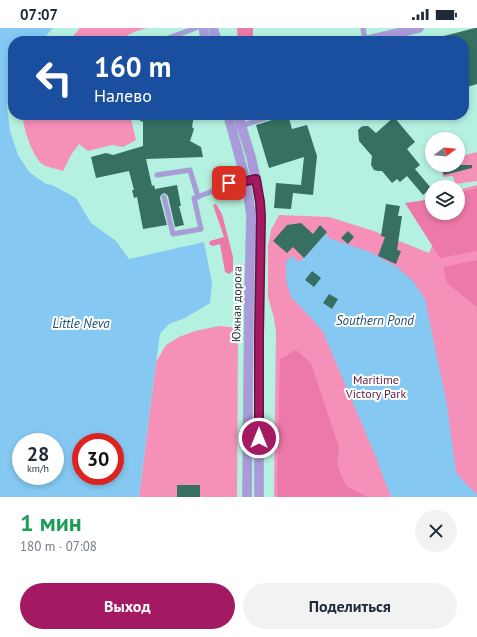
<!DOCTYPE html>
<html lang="ru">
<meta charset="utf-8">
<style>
:root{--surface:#fff;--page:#f2f2f3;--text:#1f2937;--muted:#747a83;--accent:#a41a62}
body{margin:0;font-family:"PT Sans",sans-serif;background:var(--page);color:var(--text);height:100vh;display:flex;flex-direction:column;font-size:15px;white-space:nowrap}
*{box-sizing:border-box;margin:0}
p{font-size:13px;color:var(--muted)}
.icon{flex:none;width:22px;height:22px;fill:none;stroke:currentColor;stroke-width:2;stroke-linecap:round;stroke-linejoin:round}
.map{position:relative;height:469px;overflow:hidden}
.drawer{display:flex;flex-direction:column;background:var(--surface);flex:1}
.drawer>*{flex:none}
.top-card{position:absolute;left:8px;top:8px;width:461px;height:84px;border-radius:16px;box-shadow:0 2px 6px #0003;background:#1a4fa0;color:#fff;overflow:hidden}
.needle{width:26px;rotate:74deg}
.buttons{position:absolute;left:425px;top:104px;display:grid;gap:8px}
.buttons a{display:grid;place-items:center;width:40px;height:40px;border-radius:50%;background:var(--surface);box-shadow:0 2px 6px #0003;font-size:20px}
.speed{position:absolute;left:12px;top:405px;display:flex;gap:8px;font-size:20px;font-weight:700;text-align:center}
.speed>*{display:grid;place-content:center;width:52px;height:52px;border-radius:50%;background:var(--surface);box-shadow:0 2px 6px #0003;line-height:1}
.speed small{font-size:10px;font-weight:400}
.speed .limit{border:6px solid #d22;background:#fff;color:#111}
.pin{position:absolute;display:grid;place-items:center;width:34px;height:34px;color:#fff;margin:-17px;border-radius:8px;box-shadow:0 2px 6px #0006}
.me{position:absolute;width:44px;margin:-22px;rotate:0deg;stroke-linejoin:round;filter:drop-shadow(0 0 3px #0008)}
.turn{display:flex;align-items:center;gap:14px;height:84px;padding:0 20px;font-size:18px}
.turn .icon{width:52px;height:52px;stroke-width:2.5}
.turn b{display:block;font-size:28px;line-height:34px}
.round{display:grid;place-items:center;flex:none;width:42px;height:42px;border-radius:21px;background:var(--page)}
.summary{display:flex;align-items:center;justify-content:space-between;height:68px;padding:0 20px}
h1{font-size:24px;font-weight:600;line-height:30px;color:#1e9e55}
.cta{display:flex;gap:8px;margin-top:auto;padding:8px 20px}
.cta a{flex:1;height:46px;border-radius:24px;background:var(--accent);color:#fff;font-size:16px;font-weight:600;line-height:46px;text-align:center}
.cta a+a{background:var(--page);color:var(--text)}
.status{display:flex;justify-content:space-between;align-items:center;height:28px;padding:0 20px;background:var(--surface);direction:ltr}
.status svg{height:11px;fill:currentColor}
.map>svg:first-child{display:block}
</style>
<div class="status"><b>07:07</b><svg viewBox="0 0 49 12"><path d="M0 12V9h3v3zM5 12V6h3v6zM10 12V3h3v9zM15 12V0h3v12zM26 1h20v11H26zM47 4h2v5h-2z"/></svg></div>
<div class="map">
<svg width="477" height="469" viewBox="0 0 477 469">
<rect width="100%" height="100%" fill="#b5f1e0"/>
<g fill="#f590b8">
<path d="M 80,0 L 148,0 C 137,2 128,6 120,13 L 69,13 Z"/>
<path d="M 23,87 L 130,87 L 136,112 L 123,119 L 112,117 L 88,123 L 79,116 L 71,127 L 63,143 C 58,141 46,139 42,136 C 33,129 22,98 23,87 Z"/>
<polygon points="477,124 477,153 455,156 453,148 443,149 440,137 458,137 458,129"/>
<polygon points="477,157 477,469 274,469 276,304 274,290 268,269 268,218 271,202 279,187 329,189 374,203 429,225 442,196 458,185 458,162"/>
<polygon points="219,298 238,300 237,469 139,469 156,334 166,317 179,309 195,303"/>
</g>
<g fill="#ec79a8">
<polygon points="237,0 253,0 253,13 238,13"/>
<polygon points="477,160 477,223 440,230 405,175 432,171 432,185 458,185 458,165"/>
<polygon points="216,176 222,186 230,217 233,229 233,243 229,246 225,244 220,216 213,218 209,216 210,213 224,209 213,177"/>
<polygon points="477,232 477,279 447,255 443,239"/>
<polygon points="296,322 311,335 339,419 337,437 346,458 367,469 278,469 277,455 280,331"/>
</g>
<g fill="#85c9f2" fill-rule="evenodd">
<path d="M 0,0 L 53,0 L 41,13 L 13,13 L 13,60 L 10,67 L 7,79 L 10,103 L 18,127 L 29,144 L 46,156 L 52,157 L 76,170 L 91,195 L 116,213 L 129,231 L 204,214 L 212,255 L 210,275 L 185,290 L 169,296 L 160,306 L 156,334 L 139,469 L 0,469 ZM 21,414 L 55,414 L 55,448 L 21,448 ZM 81,414 L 115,414 L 115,448 L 81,448 Z"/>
<polygon points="325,206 331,211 370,224 397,239 413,253 425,271 447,377 456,444 463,453 477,466 477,469 391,469 375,427 323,304 312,291 291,269 286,252 286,233 292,228 299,234 304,230"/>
</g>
<g fill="#377062">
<polygon points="475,0 477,0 477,56 464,60 464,13 437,13 436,10"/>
<polygon points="129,87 194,87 192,99 194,101 190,113 201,119 203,129 146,131 152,158 154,157 155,161 177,157 181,178 179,178 184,197 175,199 168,168 166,166 164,165 161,167 160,170 167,197 143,201 137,169 134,170 132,162 134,162 129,143 96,150 91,129 106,125 113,127 143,118 143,94"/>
<polygon points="288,87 292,101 307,97 317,128 313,167 293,165 291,181 274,180 276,155 301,157 304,129 269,140 256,97"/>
<polygon points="394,89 415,114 407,121 420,137 415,141 431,160 423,167 407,148 400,154 397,151 392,155 382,143 378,143 374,142 371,137 372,128 359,113 358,102 361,99 364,98 368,98 376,105"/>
<polygon points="441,137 472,137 472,140 444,147"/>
<polygon points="386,176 400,178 398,188 402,188 397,222 401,223 396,236 378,228 385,209 381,208"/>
<polygon points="301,195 313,206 320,197 327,204 304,230 293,219 287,225 273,213 287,197"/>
<polygon points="348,203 354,209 348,216 341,210"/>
<polygon points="312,243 321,250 314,259 305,252"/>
<polygon points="329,266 338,271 332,281 323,275"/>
<rect x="177" y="457" width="23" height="12"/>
</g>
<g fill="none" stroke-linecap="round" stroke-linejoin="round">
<g stroke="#96cbbc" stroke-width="5.5">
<g id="service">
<polyline points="363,0 365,13"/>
<polyline points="160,13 196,0"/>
<polyline points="232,101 275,87"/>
<polyline points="157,147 190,142 198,169"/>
<polyline points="164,169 173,206 201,201 194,170 208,165 229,155 246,153"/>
</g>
</g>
<g stroke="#96cbbc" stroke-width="10">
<g id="minor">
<polyline points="203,0 206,13"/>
<polyline points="213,0 217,13"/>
<polyline points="364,13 419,0"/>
<polyline points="228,87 246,153 251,187 249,274 247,469"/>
<polyline points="238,87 251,129 256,151 260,174 259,307 259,469"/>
</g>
</g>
<use href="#service" stroke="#aa9adb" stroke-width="4.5"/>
<use href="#minor" stroke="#aa9adb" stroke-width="9"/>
</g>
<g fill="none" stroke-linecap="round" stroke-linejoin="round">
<g stroke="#6b1140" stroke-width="10">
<polyline id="route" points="229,155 242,154 256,151 260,174 261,188 259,307 259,410"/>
</g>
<use href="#route" stroke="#a41a62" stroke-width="7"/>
</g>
<g text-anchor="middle" stroke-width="4" stroke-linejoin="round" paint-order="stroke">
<g font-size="12" fill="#1a322c" stroke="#fff">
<text transform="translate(237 276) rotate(-89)" y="4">Южная дорога</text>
</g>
<g font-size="12" fill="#60193b" stroke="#fff">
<text x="376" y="356">Maritime<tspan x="376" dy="14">Victory Park</tspan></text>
</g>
<g font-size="13" font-style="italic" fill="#1b506b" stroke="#fff">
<text x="375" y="297">Southern Pond</text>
<text x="81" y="300">Little Neva</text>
</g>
</g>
</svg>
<div class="buttons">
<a><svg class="needle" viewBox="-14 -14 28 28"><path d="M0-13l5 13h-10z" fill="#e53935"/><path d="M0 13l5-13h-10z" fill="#747a83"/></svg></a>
<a><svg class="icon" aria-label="layers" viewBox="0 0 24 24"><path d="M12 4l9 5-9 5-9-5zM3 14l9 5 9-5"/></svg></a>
</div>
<div class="speed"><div>28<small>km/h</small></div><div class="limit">30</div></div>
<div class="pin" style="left:229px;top:155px;background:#d93025"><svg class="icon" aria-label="arrive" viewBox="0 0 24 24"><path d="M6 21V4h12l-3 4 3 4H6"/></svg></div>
<svg class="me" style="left:259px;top:410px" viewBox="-20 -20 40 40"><circle r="17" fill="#a41a62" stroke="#fff" stroke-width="3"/><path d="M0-11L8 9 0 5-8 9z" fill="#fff"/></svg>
<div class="top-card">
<div class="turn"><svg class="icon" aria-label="left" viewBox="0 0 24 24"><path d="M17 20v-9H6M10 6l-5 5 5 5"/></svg><div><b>160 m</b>Налево</div></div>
</div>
</div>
<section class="drawer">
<div class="summary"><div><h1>1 мин</h1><p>180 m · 07:08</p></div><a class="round"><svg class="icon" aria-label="close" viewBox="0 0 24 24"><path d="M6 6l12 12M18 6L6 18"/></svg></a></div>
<div class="cta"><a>Выход</a><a>Поделиться</a></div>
</section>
